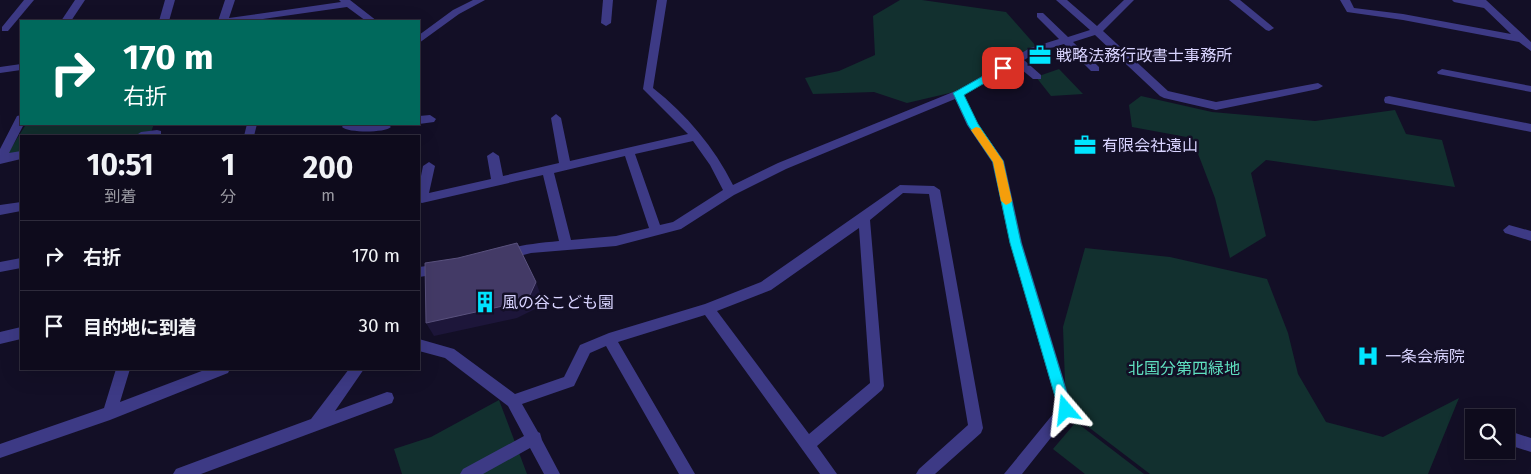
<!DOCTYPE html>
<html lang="ja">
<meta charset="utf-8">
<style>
:root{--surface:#0e0b1c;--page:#1c1929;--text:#f1f3f6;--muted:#9b9ba3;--line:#2e2b3b}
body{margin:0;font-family:"Fira Sans","Noto Sans JP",sans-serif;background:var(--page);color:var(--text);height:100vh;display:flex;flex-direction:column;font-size:19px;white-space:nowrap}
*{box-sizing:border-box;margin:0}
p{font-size:16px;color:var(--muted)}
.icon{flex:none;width:28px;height:28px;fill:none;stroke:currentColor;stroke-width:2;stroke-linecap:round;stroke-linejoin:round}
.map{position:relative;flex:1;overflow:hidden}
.side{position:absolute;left:20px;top:135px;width:400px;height:235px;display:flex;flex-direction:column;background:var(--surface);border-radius:0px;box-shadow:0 5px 20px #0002,0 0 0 1px var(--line)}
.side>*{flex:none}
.banner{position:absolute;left:20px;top:20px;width:400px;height:105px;border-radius:0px;box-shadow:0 5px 20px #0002,0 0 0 1px var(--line);background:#00695c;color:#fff;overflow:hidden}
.buttons{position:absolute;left:1465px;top:409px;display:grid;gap:10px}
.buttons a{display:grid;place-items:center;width:50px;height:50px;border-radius:0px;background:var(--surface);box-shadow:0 5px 20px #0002,0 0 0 1px var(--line);font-size:25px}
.pin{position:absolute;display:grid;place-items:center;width:42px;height:42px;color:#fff;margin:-21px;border-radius:10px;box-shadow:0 2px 8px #0006}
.me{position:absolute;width:55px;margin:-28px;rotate:343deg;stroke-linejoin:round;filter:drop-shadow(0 0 4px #0008)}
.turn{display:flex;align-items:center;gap:18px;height:105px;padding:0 20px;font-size:22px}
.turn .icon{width:65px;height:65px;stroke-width:2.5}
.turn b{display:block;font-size:35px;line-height:42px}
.eta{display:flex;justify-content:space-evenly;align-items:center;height:85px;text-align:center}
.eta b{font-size:30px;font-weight:700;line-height:35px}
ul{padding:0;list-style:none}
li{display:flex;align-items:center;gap:15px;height:70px;padding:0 20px;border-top:1px solid var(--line)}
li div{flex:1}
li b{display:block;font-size:19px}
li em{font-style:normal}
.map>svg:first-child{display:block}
</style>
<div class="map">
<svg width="1531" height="474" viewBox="0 0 1531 474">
<rect width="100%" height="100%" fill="#130f26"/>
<g fill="#12302f">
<polygon points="900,0 922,0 1006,12 1036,46 954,92 907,103 874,92 813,94 805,78 839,71 875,55 873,16"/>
<polygon points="1059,69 1083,94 1051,96 1036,77"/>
<polygon points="1141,96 1212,112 1315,121 1395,110 1406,134 1442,140 1455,187 1266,160 1251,173 1266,236 1230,258 1215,198 1192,138 1132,127 1129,105"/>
<polygon points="40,124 154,124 151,132 126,136 21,136 21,153 6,156 25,126"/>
<polygon points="1085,248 1170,257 1267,279 1288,333 1298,374 1326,422 1383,437 1459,398 1428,474 1150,474 1066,410 1063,327"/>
<polygon points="499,400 527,474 402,474 394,449 431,437"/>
<polygon points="1076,422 1144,474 1085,474 1053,449"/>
</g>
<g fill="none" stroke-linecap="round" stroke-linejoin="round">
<g fill="#3d3a85" fill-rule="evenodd">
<polygon points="24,0 34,0 8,31 2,31 2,27"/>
<polygon points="75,0 85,0 71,21 61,21"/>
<polygon points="165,0 175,0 169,21 159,21"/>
<polygon points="225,0 235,0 229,18 341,2 339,0 350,0 377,21 366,21 347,7 249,21 218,21"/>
<polygon points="473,0 485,0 459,14 419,43 419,35 453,10"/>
<polygon points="603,0 613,0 611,23 606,26 601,23"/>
<path d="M 657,0 L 667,0 L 653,88 C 687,115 714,147 733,185 L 778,163 L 958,90 L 1030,48 L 1059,39 L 1037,17 L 1037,13 L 1043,13 L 1068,37 L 1090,30 L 1056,0 L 1067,0 L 1097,26 L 1124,0 L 1134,0 L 1103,31 L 1168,91 L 1216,102 L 1318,83 L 1323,86 L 1318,89 L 1216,110 L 1164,98 L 1160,96 L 1095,35 L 1073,42 L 1099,67 L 1099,71 L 1091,71 L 1064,44 L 1038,52 L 1024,60 L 1041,75 L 1041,79 L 1033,79 L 1016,65 L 964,95 L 978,124 L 1004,161 L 1022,243 L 1073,410 L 1022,474 L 1004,474 L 1058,408 L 1010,243 L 992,162 L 967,125 L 955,99 L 786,169 L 734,195 L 681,229 L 616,246 L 531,253 L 504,260 L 500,259 L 498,255 L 500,251 C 519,245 538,243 559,241 L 543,175 L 422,203 L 419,202 L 419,186 L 423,166 L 429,162 L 435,166 L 429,193 L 491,179 L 487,156 L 493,152 L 499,156 L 503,176 L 559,163 L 551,118 L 556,114 L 561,118 L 570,161 L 688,134 L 643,89 ZM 693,141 L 710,165 L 723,190 L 673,222 L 660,225 L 635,154 ZM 625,156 L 649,228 L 616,236 L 571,240 L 554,173 Z"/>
<polygon points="1229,0 1240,0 1274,28 1269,31 1266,30"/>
<polygon points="1340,0 1350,0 1354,8 1403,14 1511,34 1484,8 1454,2 1452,0 1486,0 1531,42 1531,51 1519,42 1403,20 1347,12"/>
<polygon points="21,64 21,70 0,73 0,67"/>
<polygon points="1442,69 1531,86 1531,92 1438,74 1437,72"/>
<polygon points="1389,96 1531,124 1531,132 1385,103 1384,100 1385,97"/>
<polygon points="21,115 21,124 24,124 9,153 21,151 21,159 0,164 0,149 17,116"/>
<polygon points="430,115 436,119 434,122 419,124 419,116"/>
<polygon points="247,124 257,124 254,136 244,136"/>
<path d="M 344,124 L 387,124 L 391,127 C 385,133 348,133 342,127 Z"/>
<polygon points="157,130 161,131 161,136 135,136 141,132"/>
<path d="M 900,185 L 934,186 L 940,190 L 983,428 L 981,433 L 935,474 L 916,474 L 919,469 L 968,425 L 929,194 L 903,193 L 870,220 L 884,386 L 882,390 L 817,446 L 837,474 L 820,474 L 705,315 L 618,342 L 695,474 L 679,474 L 606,346 L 590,353 L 574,386 L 522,404 L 538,432 L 540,433 L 542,440 L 560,474 L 544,474 L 530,448 L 483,474 L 460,474 L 463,469 L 524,436 L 508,406 L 445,358 L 419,351 L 419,339 L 454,349 L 515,394 L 564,377 L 580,345 L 609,333 L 705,304 L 761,282 ZM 859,228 L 870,383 L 809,434 L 717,311 L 771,290 Z"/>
<polygon points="21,202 21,211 0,215 0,205"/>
<polygon points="1509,225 1531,231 1531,241 1505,233 1503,230"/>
<polygon points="21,258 21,268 0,272 0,262"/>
<polygon points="441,264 446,265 447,269 446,273 419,277 419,267"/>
<polygon points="21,327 21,339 0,344 0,332"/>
<polygon points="116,369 130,369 120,402 207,369 230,369 228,373 110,420 0,458 0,444 104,408"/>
<polygon points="349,369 364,369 335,411 387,392 392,393 394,398 392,403 201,474 173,474 176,469 311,419"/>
<polygon points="1506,430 1531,438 1531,452 1506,444"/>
</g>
</g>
<polygon fill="#1d163a" points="536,282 541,296 535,309 517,318 434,336 426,323"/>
<polygon fill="#433a66" stroke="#5a527e" points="517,243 536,282 530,295 512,304 426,323 425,263 458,258"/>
<polygon fill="#00e5ff" stroke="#0095a6" points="1003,65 1007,66 1007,70 964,95 978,124 1003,161 1021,243 1072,410 1070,415 1066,417 1061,415 1059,410 1010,243 993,162 968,125 953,93"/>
<polygon fill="#f59e0b" points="976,127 980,128 1003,161 1012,201 1010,203 1006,205 1001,201 993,162 971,130"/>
<defs>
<g id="office-bare" transform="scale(1.725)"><path d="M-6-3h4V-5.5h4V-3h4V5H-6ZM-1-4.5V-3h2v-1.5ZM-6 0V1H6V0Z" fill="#00e5ff" stroke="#130f26" stroke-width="2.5" paint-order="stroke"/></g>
<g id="building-bare" transform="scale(1.725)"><path d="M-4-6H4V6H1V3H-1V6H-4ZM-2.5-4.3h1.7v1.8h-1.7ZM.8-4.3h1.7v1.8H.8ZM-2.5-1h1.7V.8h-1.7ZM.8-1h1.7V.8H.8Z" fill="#00e5ff" stroke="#130f26" stroke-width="2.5" paint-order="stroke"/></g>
<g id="hospital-bare" transform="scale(1.725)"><path d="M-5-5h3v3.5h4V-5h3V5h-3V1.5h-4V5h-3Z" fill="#00e5ff" stroke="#130f26" stroke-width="2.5" paint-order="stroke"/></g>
</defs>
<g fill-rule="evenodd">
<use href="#office-bare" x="1040" y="55"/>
<use href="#office-bare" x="1085" y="145"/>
<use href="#building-bare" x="485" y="302"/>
<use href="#hospital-bare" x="1368" y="356"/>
</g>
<g text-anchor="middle" stroke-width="5" stroke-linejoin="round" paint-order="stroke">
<g font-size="16" fill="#d9d4ff" stroke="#130f26" text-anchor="start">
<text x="1056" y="61">戦略法務行政書士事務所</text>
<text x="1102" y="151">有限会社遠山</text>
<text x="502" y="308">風の谷こども園</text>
<text x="1385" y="362">一条会病院</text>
</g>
<g font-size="16" fill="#5fe0c0" stroke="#130f26">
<text x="1184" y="374">北国分第四緑地</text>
</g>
</g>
</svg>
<div class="buttons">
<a><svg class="icon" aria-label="search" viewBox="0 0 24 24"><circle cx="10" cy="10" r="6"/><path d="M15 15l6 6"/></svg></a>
</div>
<div class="pin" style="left:1003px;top:68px;background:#d93025"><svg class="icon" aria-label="arrive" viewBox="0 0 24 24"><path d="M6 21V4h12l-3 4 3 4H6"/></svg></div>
<svg class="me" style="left:1066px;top:410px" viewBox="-20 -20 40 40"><path d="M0-17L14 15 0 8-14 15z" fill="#00e5ff" stroke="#fff" stroke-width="4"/></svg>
<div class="banner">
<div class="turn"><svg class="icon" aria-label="right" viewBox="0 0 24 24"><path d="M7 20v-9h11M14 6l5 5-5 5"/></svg><div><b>170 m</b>右折</div></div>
</div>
<section class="side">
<div class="eta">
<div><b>10:51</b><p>到着</p></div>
<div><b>1</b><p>分</p></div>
<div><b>200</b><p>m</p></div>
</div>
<ul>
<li><svg class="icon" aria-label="right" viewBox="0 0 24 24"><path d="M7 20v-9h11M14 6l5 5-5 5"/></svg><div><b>右折</b></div><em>170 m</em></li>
<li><svg class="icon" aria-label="arrive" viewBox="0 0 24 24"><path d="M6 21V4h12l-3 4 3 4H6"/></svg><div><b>目的地に到着</b></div><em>30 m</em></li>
</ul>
</section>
</div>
